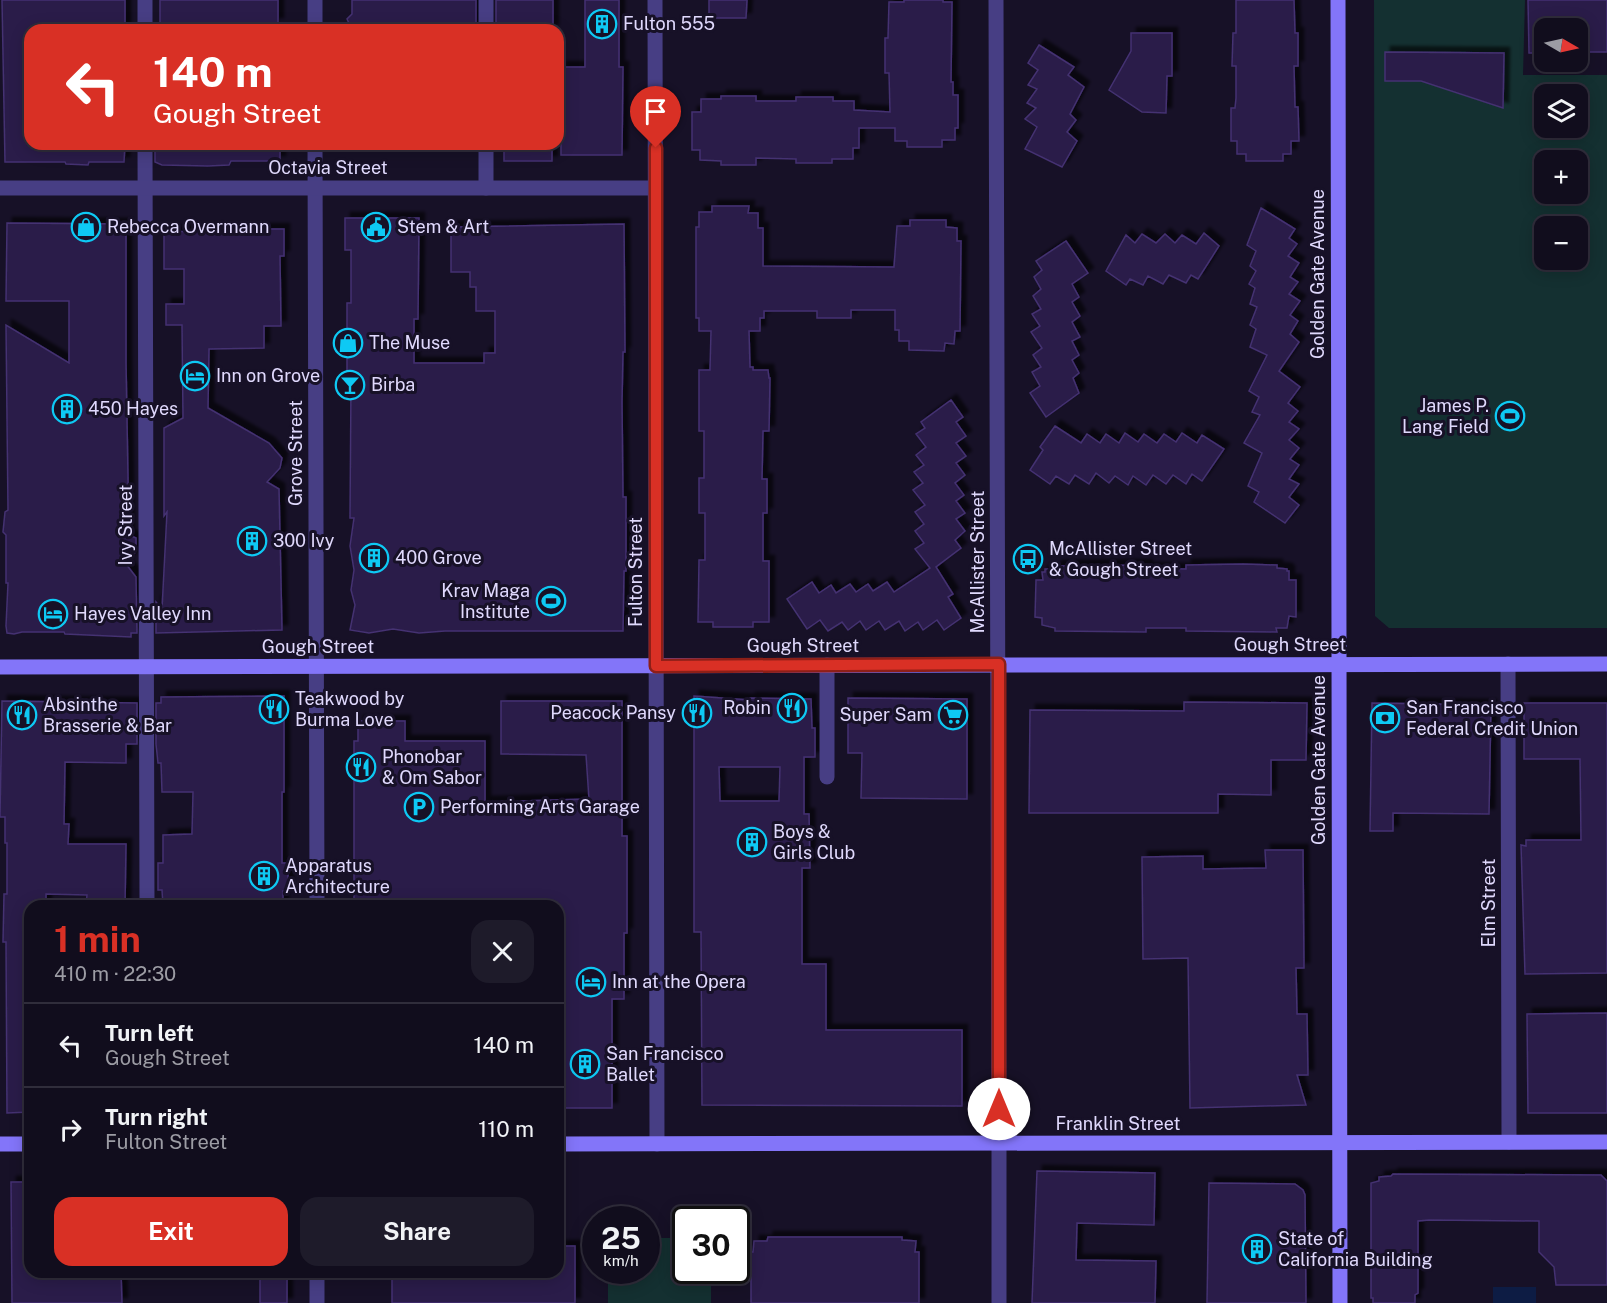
<!DOCTYPE html>
<meta charset="utf-8">
<style>
:root{--surface:#110d1d;--page:#1e1b2a;--text:#f1f3f6;--muted:#9c9ca4;--line:#302d3b;--accent:#d93025}
body{margin:0;font-family:"Public Sans",sans-serif;background:var(--page);color:var(--text);height:100vh;display:flex;flex-direction:column;font-size:22px;white-space:nowrap}
*{box-sizing:border-box;margin:0}
p{font-size:20px;color:var(--muted)}
.icon{flex:none;width:33px;height:33px;fill:none;stroke:currentColor;stroke-width:2;stroke-linecap:round;stroke-linejoin:round}
.map{position:relative;flex:1;overflow:hidden}
.details{position:absolute;left:24px;top:900px;width:540px;height:378px;display:flex;flex-direction:column;background:var(--surface);border-radius:18px;box-shadow:0 3px 15px #0003,0 0 0 2px var(--line)}
.details>*{flex:none}
.top-card{position:absolute;left:24px;top:24px;width:540px;height:126px;border-radius:18px;box-shadow:0 3px 15px #0003,0 0 0 2px var(--line);background:#d93025;color:#fff;overflow:hidden}
.needle{width:39px;rotate:99deg}
.buttons{position:absolute;left:1534px;top:18px;display:grid;gap:12px}
.buttons a{display:grid;place-items:center;width:54px;height:54px;border-radius:12px;background:var(--surface);box-shadow:0 3px 15px #0003,0 0 0 2px var(--line);font-size:30px}
.speed{position:absolute;left:582px;top:1206px;display:flex;gap:12px;font-size:30px;font-weight:700;text-align:center}
.speed>*{display:grid;place-content:center;width:78px;height:78px;border-radius:50%;background:var(--surface);box-shadow:0 3px 15px #0003,0 0 0 2px var(--line);line-height:1}
.speed small{font-size:15px;font-weight:400}
.speed .limit{border:3px solid #111;border-radius:9px;background:#fff;color:#111}
.pin{position:absolute;display:grid;place-items:center;width:51px;height:51px;color:#fff;margin:-62px -26px;border-radius:50% 50% 50% 0;rotate:-45deg;box-shadow:0 0 6px #0007}
.pin .icon{rotate:45deg}
.me{position:absolute;width:66px;margin:-33px;rotate:0deg;stroke-linejoin:round;filter:drop-shadow(0 0 4px #0008)}
.turn{display:flex;align-items:center;gap:21px;height:126px;padding:0 30px;font-size:27px}
.turn .icon{width:78px;height:78px;stroke-width:2.5}
.turn b{display:block;font-size:42px;line-height:51px}
.round{display:grid;place-items:center;flex:none;width:63px;height:63px;border-radius:18px;background:var(--page)}
.overview{display:flex;align-items:center;justify-content:space-between;height:102px;padding:0 30px}
h1{font-size:36px;font-weight:700;line-height:45px;color:var(--accent)}
.action{display:flex;gap:12px;margin-top:auto;padding:12px 30px}
.action a{flex:1;height:69px;border-radius:18px;background:var(--accent);color:#fff;font-size:24px;font-weight:700;line-height:69px;text-align:center}
.action a+a{background:var(--page);color:var(--text)}
ul{padding:0;list-style:none}
li{display:flex;align-items:center;gap:18px;height:84px;padding:0 30px;border-top:2px solid var(--line)}
li div{flex:1}
li b{display:block;font-size:22px}
li em{font-style:normal}
.map>svg:first-child{display:block}
</style>
<div class="map">
<svg width="1607" height="1303" viewBox="0 0 1607 1303">
<defs>
<filter id="shadow"><feDropShadow dx="5.5" dy="-5.5" stdDeviation="1.5" flood-color="#0009"/></filter>
</defs>
<rect width="100%" height="100%" fill="#171127"/>
<g fill="#143031" fill-rule="evenodd">
<path d="M 1374,0 L 1525,0 L 1523,75 L 1607,75 L 1607,628 L 1389,628 L 1375,616 ZM 1545,94 L 1578,94 L 1578,128 L 1545,128 ZM 1545,160 L 1578,160 L 1578,194 L 1545,194 ZM 1545,226 L 1578,226 L 1578,260 L 1545,260 Z"/>
<polygon points="647,1238 685,1238 686,1270 711,1271 711,1303 608,1303 608,1271 646,1270"/>
</g>
<rect fill="#0d1c44" x="1493" y="1287" width="43" height="16"/>
<g fill="#2a1e48" stroke="#443172" stroke-width="1.5" fill-rule="evenodd" filter="url(#shadow)">
<polygon points="2,0 125,0 125,30 30,30 30,144 125,144 124,162 89,162 88,165 66,164 65,162 5,162"/>
<polygon points="160,0 278,0 278,23 272,23 272,30 160,30"/>
<polygon points="352,0 476,0 476,30 352,30 347,19 352,14"/>
<rect x="496" y="0" width="57" height="30"/>
<polygon points="585,0 619,0 619,67 623,67 622,155 561,155 561,67 585,67"/>
<polygon points="709,0 747,0 746,18 709,18"/>
<polygon points="904,0 943,0 943,2 952,2 951,82 953,82 953,95 958,95 958,128 955,128 955,140 942,140 942,147 907,147 907,141 895,141 895,128 859,128 859,148 853,148 853,159 832,159 832,163 796,163 796,159 756,158 756,165 721,165 721,161 700,160 700,150 692,150 692,112 701,112 701,99 721,99 721,96 756,96 756,101 796,101 796,97 833,97 833,101 854,101 854,110 890,112 889,73 885,73 885,38 888,38 889,2 904,2"/>
<polygon points="1236,0 1294,0 1295,33 1298,33 1298,66 1294,66 1295,107 1298,107 1299,141 1291,141 1291,154 1283,154 1283,161 1246,161 1246,154 1237,154 1237,141 1231,141 1231,108 1235,108 1236,98 1236,66 1232,66 1233,33 1236,33"/>
<polygon points="1528,0 1607,0 1607,52 1578,52 1578,28 1545,28 1545,53 1529,53"/>
<polygon points="1131,33 1172,33 1172,76 1167,76 1166,113 1142,112 1109,90 1131,51"/>
<polygon points="1039,45 1074,67 1068,75 1084,87 1070,114 1076,120 1067,132 1077,141 1062,167 1025,149 1037,127 1025,119 1036,108 1027,103 1037,89 1028,85 1038,70 1028,63"/>
<polygon points="1385,52 1504,53 1503,108 1421,81 1385,81"/>
<polygon points="155,144 280,144 280,161 231,161 229,165 208,166 162,165 155,162"/>
<rect x="504" y="144" width="48" height="17"/>
<polygon points="712,206 749,206 748,213 758,213 758,228 763,228 763,266 894,267 897,226 910,226 910,220 946,220 946,227 957,228 957,241 961,241 960,331 955,331 954,344 945,343 944,351 909,350 909,341 899,341 899,330 895,330 895,310 851,310 851,318 817,318 817,311 764,311 764,318 760,318 760,331 749,331 750,367 753,367 753,370 768,370 769,378 770,378 769,431 763,431 762,479 767,479 767,513 763,513 763,561 769,561 769,622 753,622 753,627 713,627 713,622 698,622 699,560 705,560 705,513 699,513 699,478 704,478 704,431 699,431 699,370 710,370 711,331 699,331 699,318 696,318 696,227 699,227 699,212 712,212"/>
<polygon points="1261,208 1295,229 1289,238 1297,244 1288,256 1299,263 1290,277 1298,282 1289,294 1300,301 1290,315 1298,321 1290,334 1299,342 1279,371 1300,387 1288,403 1298,411 1289,422 1299,429 1289,440 1299,448 1290,459 1299,465 1289,479 1299,484 1289,497 1299,505 1285,523 1254,502 1259,492 1248,486 1262,453 1244,443 1260,415 1252,412 1259,397 1249,391 1267,355 1250,347 1256,329 1250,325 1257,307 1250,304 1255,288 1249,284 1256,271 1250,266 1256,251 1247,245"/>
<polygon points="345,218 419,218 418,319 414,319 414,363 484,363 484,353 495,353 495,311 476,311 476,287 470,287 470,272 451,272 451,227 624,224 625,352 623,352 622,402 623,497 626,497 626,571 624,571 623,631 445,631 419,633 393,629 369,633 350,630 355,605 351,590 354,570 350,546 354,518 350,518 351,385 347,385 347,303 351,303 351,250 345,250"/>
<polygon points="7,223 126,224 126,362 129,535 136,538 136,551 126,564 136,577 137,633 131,633 131,637 65,634 64,632 22,632 14,634 7,633 6,626 8,583 6,583 6,535 3,532 5,512 8,510 6,325 69,363 69,301 6,301"/>
<polygon points="209,229 284,229 284,256 280,256 281,326 264,326 264,348 209,349 208,408 269,443 282,458 280,468 267,482 279,489 282,630 156,633 156,602 162,609 167,512 164,516 164,428 183,418 182,325 166,325 166,304 184,304 184,269 164,269 164,232 209,231"/>
<polygon points="1204,233 1219,246 1198,279 1191,275 1186,283 1169,275 1163,284 1148,276 1143,285 1130,279 1126,285 1106,271 1126,235 1135,243 1142,234 1156,243 1165,234 1175,243 1182,235 1196,244"/>
<polygon points="1066,241 1088,273 1072,284 1079,297 1072,302 1080,316 1072,322 1080,337 1072,341 1079,355 1072,360 1079,373 1073,378 1079,393 1046,417 1030,393 1040,386 1032,372 1041,367 1033,355 1042,348 1031,332 1040,326 1032,314 1041,309 1033,296 1041,289 1034,277 1042,270 1036,261"/>
<polygon points="951,400 963,417 956,422 966,436 956,443 966,456 956,463 965,475 955,483 964,495 956,501 965,513 956,519 965,531 955,540 961,548 936,567 953,594 948,597 961,618 944,630 937,620 923,630 918,622 905,631 899,621 885,630 879,621 866,630 860,621 848,630 842,622 828,631 820,620 807,629 787,599 812,582 819,593 831,585 836,593 850,584 856,592 868,584 873,591 887,582 894,592 930,568 915,549 924,543 915,531 924,524 915,512 925,505 913,490 923,483 914,472 924,465 916,455 926,447 916,434 925,428 921,422"/>
<polygon points="1055,426 1081,443 1087,434 1100,443 1106,434 1119,443 1125,433 1138,442 1144,434 1157,443 1164,434 1176,442 1182,433 1197,443 1202,435 1224,449 1202,481 1192,474 1186,484 1173,475 1166,484 1153,475 1146,485 1133,476 1128,485 1115,476 1109,483 1096,473 1089,484 1075,475 1069,484 1056,476 1050,484 1030,470 1043,450 1040,447"/>
<polygon points="1243,564 1277,565 1277,568 1287,569 1287,571 1289,571 1289,580 1296,580 1296,617 1289,616 1287,628 1276,628 1277,632 1186,631 1186,628 1146,628 1146,632 1055,631 1055,628 1042,625 1042,618 1035,617 1036,580 1043,580 1042,572 1045,572 1045,569 1056,569 1056,566 1147,565 1146,568 1186,569 1186,565"/>
<polygon points="284,696 284,792 282,792 282,863 288,863 288,891 283,891 283,906 163,906 162,890 158,890 158,863 163,863 163,835 192,834 193,792 162,792 161,763 158,763 156,744 156,703 161,703 161,697"/>
<path d="M 694,696 L 750,700 L 750,698 L 811,699 L 812,728 L 815,728 L 815,757 L 804,757 L 804,814 L 809,814 L 810,868 L 802,868 L 802,964 L 826,964 L 826,1030 L 962,1030 L 962,1106 L 702,1105 L 701,932 L 694,932 ZM 719,767 L 780,767 L 779,801 L 720,801 Z"/>
<polygon points="848,698 967,699 967,799 861,798 862,753 848,753"/>
<polygon points="2,701 137,703 137,744 126,744 126,763 65,762 64,824 69,824 68,844 126,844 125,906 86,906 87,895 46,894 46,906 30,906 30,1112 7,1113 6,942 3,942 4,894 7,894 7,843 5,843 5,817 0,817"/>
<polygon points="501,701 622,701 622,836 627,836 627,933 624,933 624,999 612,999 612,1108 558,1108 558,906 354,906 354,741 358,741 358,721 405,721 405,741 485,741 485,802 589,799 586,755 501,754"/>
<polygon points="1184,702 1307,703 1306,760 1271,760 1271,795 1218,794 1218,813 1029,813 1030,710 1184,711"/>
<polygon points="1372,703 1491,705 1489,814 1393,813 1393,831 1370,831"/>
<polygon points="1524,703 1607,703 1607,973 1525,974 1521,845 1526,846 1526,840 1581,840 1580,759 1524,759"/>
<polygon points="1265,850 1303,850 1304,968 1296,968 1297,1014 1307,1014 1308,1075 1297,1075 1306,1105 1190,1108 1188,958 1143,959 1142,857 1203,856 1203,869 1266,868"/>
<polygon points="1607,1013 1607,1113 1528,1113 1527,1014"/>
<polygon points="1037,1171 1155,1173 1154,1225 1077,1223 1076,1260 1156,1261 1155,1303 1032,1303"/>
<polygon points="1393,1174 1601,1175 1607,1181 1607,1285 1556,1285 1554,1267 1539,1252 1539,1221 1429,1220 1418,1221 1418,1293 1415,1295 1415,1303 1373,1303 1373,1298 1371,1298 1371,1183 1379,1181 1379,1177 1391,1176"/>
<polygon points="11,1182 30,1182 30,1272 121,1272 122,1303 12,1303"/>
<polygon points="1209,1183 1295,1184 1303,1190 1305,1195 1306,1303 1207,1303"/>
<polygon points="768,1237 902,1237 902,1240 916,1241 915,1252 919,1252 919,1303 751,1303 751,1252 753,1252 754,1241 767,1241"/>
<polygon points="558,1246 575,1246 575,1303 392,1303 392,1272 558,1272"/>
<polygon points="260,1272 280,1272 280,1279 287,1279 287,1303 260,1303"/>
</g>
<g fill="none" stroke-linecap="round" stroke-linejoin="round">
<g stroke="#473e84" stroke-width="15">
<polyline points="145,0 145,30"/>
<polyline points="315,0 315,30"/>
<polyline points="486,0 486,30"/>
<polyline points="996,0 999,1144"/>
<polyline points="145,144 147,906"/>
<polyline points="315,144 317,906"/>
<polyline points="486,144 486,188"/>
<polyline points="0,188 655,188"/>
<polyline points="1508,664 1509,1142"/>
<polyline points="827,665 827,777"/>
<polyline points="317,1272 317,1303"/>
</g>
<g stroke="#473e84" stroke-width="15">
<polyline points="655,0 657,1144"/>
<polyline points="999,1303 999,1144"/>
</g>
<g stroke="#8375f9" stroke-width="15">
<polyline points="1338,0 1340,1303"/>
<polyline points="0,667 1607,664"/>
<polyline points="0,1144 30,1144"/>
<polyline points="558,1144 1607,1142"/>
</g>
</g>
<g fill="none" stroke-linecap="round" stroke-linejoin="round">
<g stroke="#8d1f18" stroke-width="15">
<polyline id="route" points="656,148 656,666 999,664 999,1109"/>
</g>
<use href="#route" stroke="#d93025" stroke-width="10"/>
</g>
<defs>
<g id="building-ring" transform="scale(1.5)"><circle r="9.5" fill="#171127" stroke="#0ec9f4" stroke-width="1.5"/><path d="M-4-6H4V6H1V3H-1V6H-4ZM-2.5-4.3h1.7v1.8h-1.7ZM.8-4.3h1.7v1.8H.8ZM-2.5-1h1.7V.8h-1.7ZM.8-1h1.7V.8H.8Z" fill="#0ec9f4"/></g>
<g id="shop-ring" transform="scale(1.5)"><circle r="9.5" fill="#171127" stroke="#0ec9f4" stroke-width="1.5"/><path d="M-5-2.5h2.3a2.7 3.5 0 0 1 5.4 0H5L5.5 6h-11ZM-1.5-2.5h3a1.5 2.3 0 0 0-3 0Z" fill="#0ec9f4"/></g>
<g id="civic-ring" transform="scale(1.5)"><circle r="9.5" fill="#171127" stroke="#0ec9f4" stroke-width="1.5"/><path d="M-.6-6.5H3V-4.5H.6V-3L4-1V1h2V6H-6V1h2V-1L-.6-3ZM-1.2 2.5V6h2.4V2.5Z" fill="#0ec9f4"/></g>
<g id="hotel-ring" transform="scale(1.5)"><circle r="9.5" fill="#171127" stroke="#0ec9f4" stroke-width="1.5"/><path d="M-6-4.5h1.5V1H6V5H4.5V3h-9V5H-6ZM-4 0a1.8 1.8 0 1 1 3.6 0ZM.5 0V-2.5h3Q6-2.5 6 0Z" fill="#0ec9f4"/></g>
<g id="bar-ring" transform="scale(1.5)"><circle r="9.5" fill="#171127" stroke="#0ec9f4" stroke-width="1.5"/><path d="M-6-5H6L.8 .8V4.5H3.5V6h-7V4.5H-.8V.8Z" fill="#0ec9f4"/></g>
<g id="stadium-ring" transform="scale(1.5)"><circle r="9.5" fill="#171127" stroke="#0ec9f4" stroke-width="1.5"/><path d="M0-5a6.5 5 0 1 0 0 10a6.5 5 0 1 0 0-10ZM-3.5-1.8h7v3.6h-7Z" fill="#0ec9f4"/></g>
<g id="bus-ring" transform="scale(1.5)"><circle r="9.5" fill="#171127" stroke="#0ec9f4" stroke-width="1.5"/><path d="M-5-6H5V4H4V6H2V4H-2V6H-4V4H-5ZM-3.5-4V0h7V-4ZM-3.5 1.2v1.5H-2V1.2ZM2 1.2v1.5H3.5V1.2Z" fill="#0ec9f4"/></g>
<g id="restaurant-ring" transform="scale(1.5)"><circle r="9.5" fill="#171127" stroke="#0ec9f4" stroke-width="1.5"/><path d="M-5-6h1v4h1v-4h1v4h1v-4h1v5L-1.5 .5V6h-2V.5L-5-1ZM5-6V6H3V1.5H1.5Q1.5-4 5-6Z" fill="#0ec9f4"/></g>
<g id="supermarket-ring" transform="scale(1.5)"><circle r="9.5" fill="#171127" stroke="#0ec9f4" stroke-width="1.5"/><path d="M-6-5.5h2.5l.6 2H6L4.5 2H-2.5L-4.4-4H-6ZM-1.5 3.2a1.3 1.3 0 1 0 .1 0ZM3 3.2a1.3 1.3 0 1 0 .1 0Z" fill="#0ec9f4"/></g>
<g id="bank-ring" transform="scale(1.5)"><circle r="9.5" fill="#171127" stroke="#0ec9f4" stroke-width="1.5"/><path d="M-6-4H6V4H-6ZM0-2.3a2.3 2.3 0 1 0 0 4.6a2.3 2.3 0 1 0 0-4.6Z" fill="#0ec9f4"/></g>
<g id="parking-ring" transform="scale(1.5)"><circle r="9.5" fill="#171127" stroke="#0ec9f4" stroke-width="1.5"/><path d="M-3.5-5.5H1a3.5 3.5 0 0 1 0 7H-1V5.5H-3.5ZM-1-3.4V-.6H.8a1.4 1.4 0 0 0 0-2.8Z" fill="#0ec9f4"/></g>
</defs>
<g fill-rule="evenodd">
<use href="#building-ring" x="602" y="24"/>
<use href="#shop-ring" x="86" y="227"/>
<use href="#civic-ring" x="376" y="227"/>
<use href="#shop-ring" x="348" y="343"/>
<use href="#hotel-ring" x="195" y="376"/>
<use href="#bar-ring" x="350" y="385"/>
<use href="#building-ring" x="67" y="409"/>
<use href="#stadium-ring" x="1510" y="416"/>
<use href="#building-ring" x="252" y="541"/>
<use href="#building-ring" x="374" y="558"/>
<use href="#bus-ring" x="1028" y="559"/>
<use href="#stadium-ring" x="551" y="601"/>
<use href="#hotel-ring" x="53" y="614"/>
<use href="#restaurant-ring" x="792" y="708"/>
<use href="#restaurant-ring" x="274" y="709"/>
<use href="#restaurant-ring" x="697" y="713"/>
<use href="#restaurant-ring" x="22" y="715"/>
<use href="#supermarket-ring" x="953" y="715"/>
<use href="#bank-ring" x="1385" y="718"/>
<use href="#restaurant-ring" x="361" y="767"/>
<use href="#parking-ring" x="419" y="807"/>
<use href="#building-ring" x="752" y="842"/>
<use href="#building-ring" x="264" y="876"/>
<use href="#hotel-ring" x="591" y="982"/>
<use href="#building-ring" x="585" y="1064"/>
<use href="#building-ring" x="1257" y="1249"/>
</g>
<g text-anchor="middle" stroke-width="6" stroke-linejoin="round" paint-order="stroke">
<g font-size="18" fill="#e0d9fd" stroke="#171127" text-anchor="start">
<text x="623" y="30">Fulton 555</text>
<text x="107" y="233">Rebecca Overmann</text>
<text x="397" y="233">Stem &amp; Art</text>
<text x="369" y="349">The Muse</text>
<text x="216" y="382">Inn on Grove</text>
<text x="371" y="391">Birba</text>
<text x="1489" y="412" text-anchor="end">James P.<tspan x="1489" dy="21">Lang Field</tspan></text>
<text x="88" y="415">450 Hayes</text>
<text x="273" y="547">300 Ivy</text>
<text x="1049" y="555">McAllister Street<tspan x="1049" dy="21">&amp; Gough Street</tspan></text>
<text x="395" y="564">400 Grove</text>
<text x="530" y="597" text-anchor="end">Krav Maga<tspan x="530" dy="21">Institute</tspan></text>
<text x="74" y="620">Hayes Valley Inn</text>
<text x="295" y="705">Teakwood by<tspan x="295" dy="21">Burma Love</tspan></text>
<text x="43" y="711">Absinthe<tspan x="43" dy="21">Brasserie &amp; Bar</tspan></text>
<text x="771" y="714" text-anchor="end">Robin</text>
<text x="1406" y="714">San Francisco<tspan x="1406" dy="21">Federal Credit Union</tspan></text>
<text x="676" y="719" text-anchor="end">Peacock Pansy</text>
<text x="932" y="721" text-anchor="end">Super Sam</text>
<text x="382" y="763">Phonobar<tspan x="382" dy="21">&amp; Om Sabor</tspan></text>
<text x="440" y="813">Performing Arts Garage</text>
<text x="773" y="838">Boys &amp;<tspan x="773" dy="21">Girls Club</tspan></text>
<text x="285" y="872">Apparatus<tspan x="285" dy="21">Architecture</tspan></text>
<text x="612" y="988">Inn at the Opera</text>
<text x="606" y="1060">San Francisco<tspan x="606" dy="21">Ballet</tspan></text>
<text x="1278" y="1245">State of<tspan x="1278" dy="21">California Building</tspan></text>
</g>
<g font-size="18" fill="#e0d9fd" stroke="#171127">
<text x="328" y="174">Octavia Street</text>
<text transform="translate(1318 274) rotate(-90)" y="6">Golden Gate Avenue</text>
<text transform="translate(296 453) rotate(-90)" y="6">Grove Street</text>
<text transform="translate(126 525) rotate(-90)" y="6">Ivy Street</text>
<text transform="translate(978 562) rotate(-90)" y="6">McAllister Street</text>
<text transform="translate(636 572) rotate(-90)" y="6">Fulton Street</text>
<text x="1290" y="651">Gough Street</text>
<text x="803" y="652">Gough Street</text>
<text x="318" y="653">Gough Street</text>
<text transform="translate(1319 760) rotate(-90)" y="6">Golden Gate Avenue</text>
<text transform="translate(1489 903) rotate(-90)" y="6">Elm Street</text>
<text x="1118" y="1130">Franklin Street</text>
</g>
</g>
</svg>
<div class="buttons">
<a><svg class="needle" viewBox="-14 -14 28 28"><path d="M0-13l5 13h-10z" fill="#e53935"/><path d="M0 13l5-13h-10z" fill="#9c9ca4"/></svg></a>
<a><svg class="icon" aria-label="layers" viewBox="0 0 24 24"><path d="M12 4l9 5-9 5-9-5zM3 14l9 5 9-5"/></svg></a>
<a>+</a>
<a>−</a>
</div>
<div class="speed"><div>25<small>km/h</small></div><div class="limit">30</div></div>
<div class="pin" style="left:656px;top:148px;background:#d93025"><svg class="icon" aria-label="arrive" viewBox="0 0 24 24"><path d="M6 21V4h12l-3 4 3 4H6"/></svg></div>
<svg class="me" style="left:999px;top:1109px" viewBox="-20 -20 40 40"><circle r="19" fill="#fff"/><path d="M0-13L10 11 0 6-10 11z" fill="#d93025"/></svg>
<div class="top-card">
<div class="turn"><svg class="icon" aria-label="left" viewBox="0 0 24 24"><path d="M17 20v-9H6M10 6l-5 5 5 5"/></svg><div><b>140 m</b>Gough Street</div></div>
</div>
<section class="details">
<div class="overview"><div><h1>1 min</h1><p>410 m · 22:30</p></div><a class="round"><svg class="icon" aria-label="close" viewBox="0 0 24 24"><path d="M6 6l12 12M18 6L6 18"/></svg></a></div>
<ul>
<li><svg class="icon" aria-label="left" viewBox="0 0 24 24"><path d="M17 20v-9H6M10 6l-5 5 5 5"/></svg><div><b>Turn left</b><p>Gough Street</p></div><em>140 m</em></li>
<li><svg class="icon" aria-label="right" viewBox="0 0 24 24"><path d="M7 20v-9h11M14 6l5 5-5 5"/></svg><div><b>Turn right</b><p>Fulton Street</p></div><em>110 m</em></li>
</ul>
<div class="action"><a>Exit</a><a>Share</a></div>
</section>
</div>
